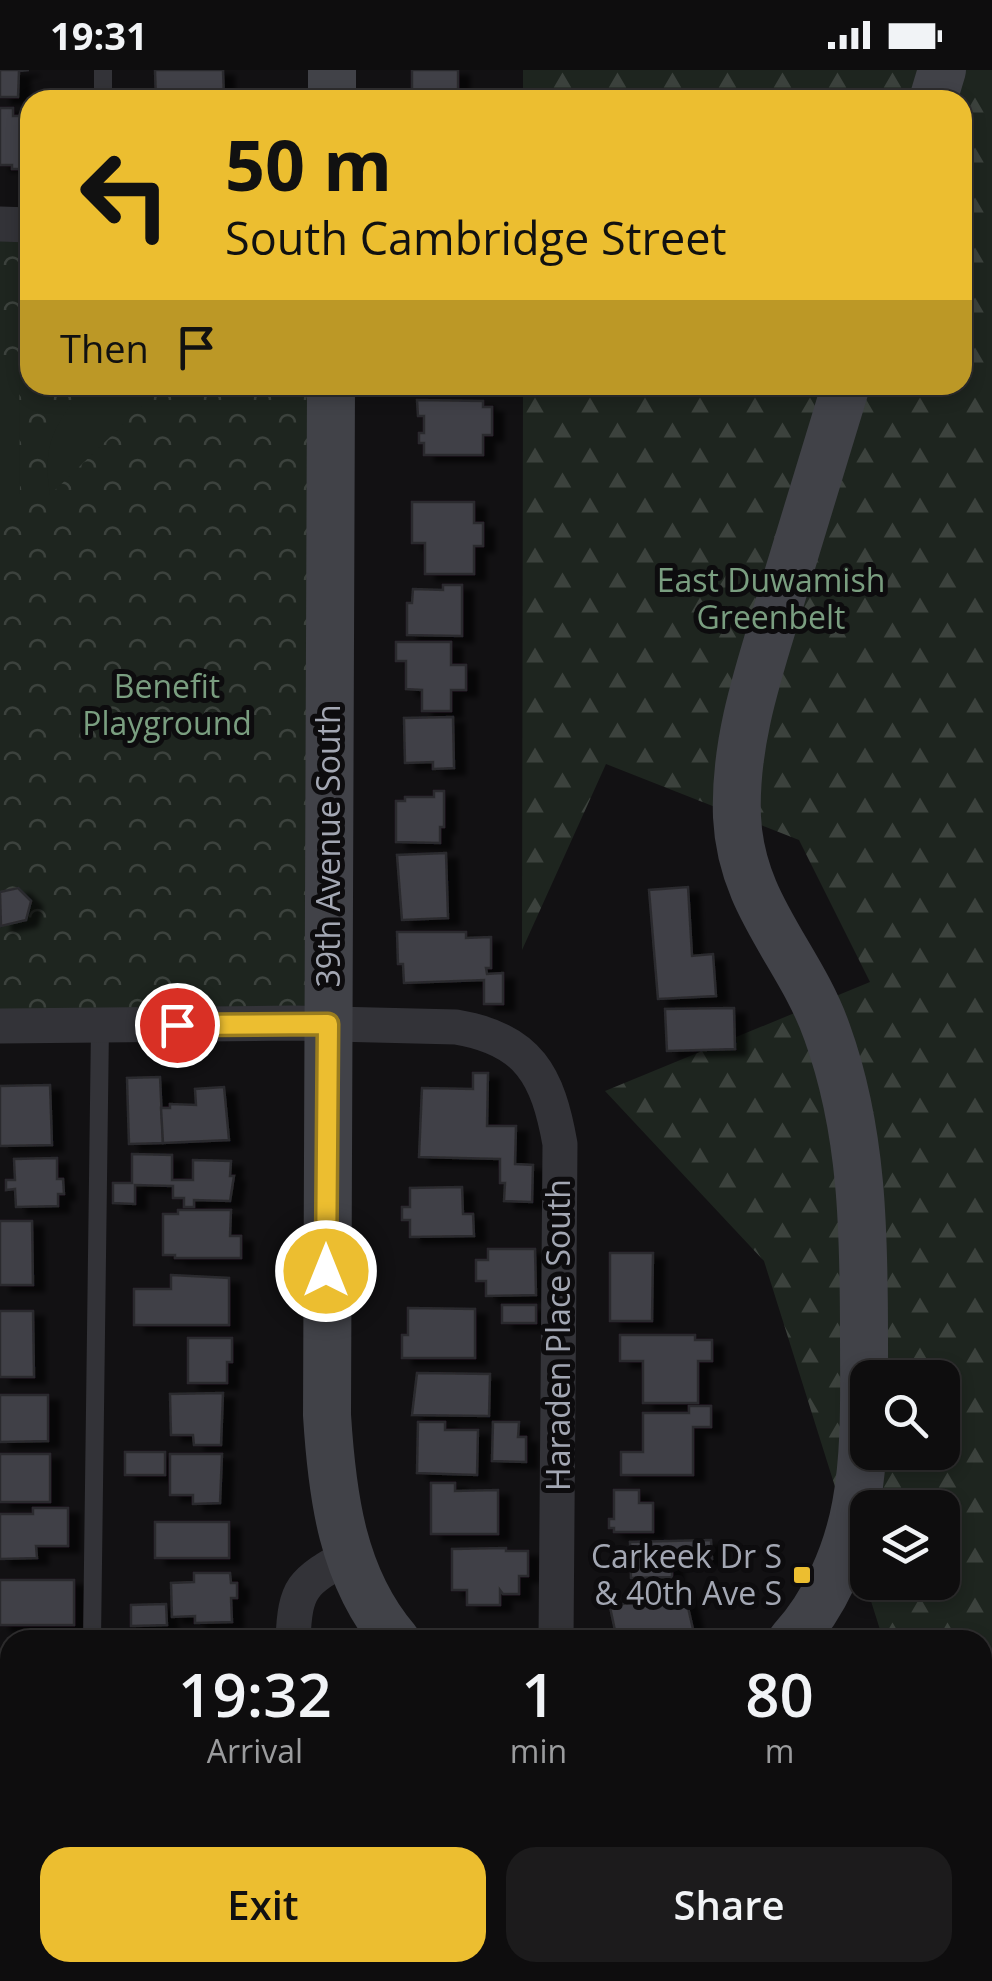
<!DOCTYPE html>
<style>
:root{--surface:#0e0d0e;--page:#1c1b1c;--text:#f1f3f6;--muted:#9b9c9e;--line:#2e2d2e;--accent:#ecbe30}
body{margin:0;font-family:"Open Sans",sans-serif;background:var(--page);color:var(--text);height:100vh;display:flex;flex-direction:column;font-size:38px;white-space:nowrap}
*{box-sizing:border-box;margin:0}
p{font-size:32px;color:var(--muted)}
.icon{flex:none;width:55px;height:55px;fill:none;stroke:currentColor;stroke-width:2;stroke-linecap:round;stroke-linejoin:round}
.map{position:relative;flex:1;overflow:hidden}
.sheet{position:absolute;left:0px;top:1560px;width:992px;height:352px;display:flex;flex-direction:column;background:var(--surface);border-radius:30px 30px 0 0;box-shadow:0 5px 15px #0003,0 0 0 2px var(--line)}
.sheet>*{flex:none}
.guide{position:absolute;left:20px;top:20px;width:952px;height:305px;border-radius:30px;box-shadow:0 5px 15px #0003,0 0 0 2px var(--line);background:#ecbe30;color:#111;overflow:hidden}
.fabs{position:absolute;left:850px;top:1290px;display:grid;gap:20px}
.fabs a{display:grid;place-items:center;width:110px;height:110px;border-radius:20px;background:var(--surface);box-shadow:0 5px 15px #0003,0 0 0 2px var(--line);font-size:50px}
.pin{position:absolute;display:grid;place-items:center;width:85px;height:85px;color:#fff;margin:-42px;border:5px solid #fff;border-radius:50%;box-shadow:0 2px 10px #0007}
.me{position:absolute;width:110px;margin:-55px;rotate:0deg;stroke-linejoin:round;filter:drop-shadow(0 0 8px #0008)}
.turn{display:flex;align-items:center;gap:35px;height:210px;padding:0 40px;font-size:45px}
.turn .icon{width:130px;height:130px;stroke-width:2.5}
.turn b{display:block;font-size:70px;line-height:85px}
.then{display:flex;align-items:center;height:95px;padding:0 40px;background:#0003;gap:20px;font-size:38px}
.eta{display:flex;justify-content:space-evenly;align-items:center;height:170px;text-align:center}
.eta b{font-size:60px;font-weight:600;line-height:70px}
.action{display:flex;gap:20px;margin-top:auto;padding:20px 40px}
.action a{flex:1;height:115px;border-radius:30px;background:var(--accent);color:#111;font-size:40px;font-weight:600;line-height:115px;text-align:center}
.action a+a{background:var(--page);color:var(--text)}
.status{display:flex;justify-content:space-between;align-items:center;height:70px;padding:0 50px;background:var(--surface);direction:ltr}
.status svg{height:28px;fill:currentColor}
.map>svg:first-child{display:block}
</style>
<div class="status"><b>19:31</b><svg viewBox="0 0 49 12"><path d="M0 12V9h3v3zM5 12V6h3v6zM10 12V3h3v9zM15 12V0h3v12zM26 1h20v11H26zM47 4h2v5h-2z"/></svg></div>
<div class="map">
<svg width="992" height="1911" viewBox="0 0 992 1911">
<defs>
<pattern id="forest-firs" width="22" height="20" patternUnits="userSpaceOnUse" patternTransform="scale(2.5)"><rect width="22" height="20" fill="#1e251f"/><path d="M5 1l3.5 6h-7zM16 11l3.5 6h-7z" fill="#3c423d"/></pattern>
<pattern id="park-crowns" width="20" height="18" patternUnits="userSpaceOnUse" patternTransform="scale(2.5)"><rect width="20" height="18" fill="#1e251f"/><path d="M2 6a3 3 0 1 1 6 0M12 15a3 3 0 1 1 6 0" fill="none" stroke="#3c423d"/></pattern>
<filter id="shadow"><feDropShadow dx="11" dy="6" stdDeviation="2.5" flood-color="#0009"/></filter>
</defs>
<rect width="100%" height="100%" fill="#121113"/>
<path fill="url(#forest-firs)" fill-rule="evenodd" d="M 523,0 L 992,0 L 992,1607 L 983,1604 L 982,1570 L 894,1570 L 882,1566 L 764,1191 L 605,1021 L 870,912 L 799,770 L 606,694 L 522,880 L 523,315 L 962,315 L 962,30 L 523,30 ZM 868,1308 L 942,1308 L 942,1382 L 868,1382 ZM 868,1438 L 942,1438 L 942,1512 L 868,1512 Z"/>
<polygon fill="url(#park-crowns)" points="0,156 30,156 30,315 333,315 334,955 0,958"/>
<g fill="#1e251f">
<polygon points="0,285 19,285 20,428 0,428"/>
<path d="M 85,315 L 164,315 L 50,425 C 42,371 54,358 85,315 Z"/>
</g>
<g fill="#414146" stroke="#2c2b2f" stroke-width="2.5" filter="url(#shadow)">
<polygon points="0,0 29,0 19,1 18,27 0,27"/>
<polygon points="155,0 223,0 224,29 156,30"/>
<rect x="412" y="0" width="46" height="30"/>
<polygon points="0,38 13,38 13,46 30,46 28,99 12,99 12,95 0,95"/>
<polygon points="417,330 483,331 483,337 492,337 492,365 483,365 483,385 424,385 424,373 419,373 419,363 424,363 424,346 418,346"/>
<polygon points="412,432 474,432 474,453 483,453 483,476 474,476 474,504 425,504 425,473 412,473"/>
<polygon points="443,515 462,515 462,566 407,565 407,533 412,533 413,519 443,520"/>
<polygon points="396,572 451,572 451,595 466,595 466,620 451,620 451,641 422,641 422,620 406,619 406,591 396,591"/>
<polygon points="453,647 454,698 433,699 433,692 405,693 404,648"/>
<polygon points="434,721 444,721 444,757 440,757 440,773 396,772 396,731 405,731 405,727 434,727"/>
<polygon points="446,783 448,848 402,850 397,785"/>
<polygon points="688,817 692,886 713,884 716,926 658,929 649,820"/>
<polygon points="18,818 31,831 26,850 1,856 0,822"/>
<polygon points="397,862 466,862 466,868 491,867 491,898 486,898 487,904 503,903 503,934 484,934 484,910 404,913 403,894 398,894"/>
<polygon points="734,938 735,979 667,981 665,939"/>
<polygon points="473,1003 488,1003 487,1056 516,1056 515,1094 533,1095 532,1132 504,1131 505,1113 500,1113 500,1089 419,1087 422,1018 473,1019"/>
<polygon points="160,1007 163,1073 129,1074 127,1008"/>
<polygon points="50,1015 52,1075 0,1076 0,1016"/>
<polygon points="224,1017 229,1070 163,1073 161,1038 170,1038 170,1034 196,1035 195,1019"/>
<polygon points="132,1084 172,1085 172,1110 193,1110 193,1090 231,1091 230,1106 234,1106 230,1131 194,1130 194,1137 184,1137 184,1128 173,1128 173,1116 135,1115 135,1134 113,1133 113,1113 132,1113"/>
<polygon points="57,1088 57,1109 63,1109 64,1124 58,1124 58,1136 16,1137 15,1119 6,1120 6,1110 15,1110 14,1089"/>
<polygon points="462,1117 463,1144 473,1144 474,1166 410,1167 410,1150 402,1150 402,1137 410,1137 410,1118"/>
<polygon points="178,1140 231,1140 230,1166 241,1166 241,1188 175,1188 175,1185 163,1185 163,1144 178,1144"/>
<polygon points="0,1151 32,1151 33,1215 0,1215"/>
<polygon points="488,1179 535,1179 536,1225 486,1226 486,1211 476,1211 476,1190 488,1190"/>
<polygon points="610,1183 653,1183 652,1251 610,1251"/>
<polygon points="171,1205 229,1208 229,1255 134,1255 134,1219 171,1219"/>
<rect x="502" y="1235" width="34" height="18"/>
<polygon points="408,1238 475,1239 475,1288 402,1288 402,1265 408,1265"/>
<polygon points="0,1241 33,1241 34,1307 0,1307"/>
<polygon points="620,1265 695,1265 695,1270 712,1270 712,1291 698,1291 698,1333 643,1333 643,1291 620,1291"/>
<polygon points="188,1268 232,1268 232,1292 227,1292 227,1313 188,1313"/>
<polygon points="417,1303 490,1304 489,1346 412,1345"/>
<polygon points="223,1323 221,1375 194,1375 193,1365 171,1365 170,1324"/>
<polygon points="0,1325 48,1325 48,1371 0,1372"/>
<polygon points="689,1336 711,1336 711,1357 693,1357 693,1405 621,1405 621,1382 643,1382 643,1343 689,1343"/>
<polygon points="418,1352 445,1352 445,1360 478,1360 477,1405 417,1403"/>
<polygon points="493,1352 519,1352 518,1367 526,1367 526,1392 492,1391"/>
<rect x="125" y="1382" width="40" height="23"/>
<rect x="0" y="1384" width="50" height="48"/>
<polygon points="170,1384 222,1384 220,1433 193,1434 193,1425 170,1425"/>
<polygon points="431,1413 455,1413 455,1421 498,1420 498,1464 431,1464"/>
<polygon points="614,1420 639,1420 639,1433 653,1433 653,1462 614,1462 614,1458 609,1458 609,1449 614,1449"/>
<polygon points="33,1438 68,1438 68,1476 36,1476 37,1488 0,1489 0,1444 33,1444"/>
<rect x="155" y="1452" width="74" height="36"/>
<polygon points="711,1470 712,1489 672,1491 672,1507 631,1508 630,1472"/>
<polygon points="506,1478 506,1481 528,1481 528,1506 519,1506 519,1524 503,1524 500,1520 500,1535 467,1535 467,1520 452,1520 452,1479"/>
<polygon points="194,1503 230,1503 231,1513 237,1513 237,1528 231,1528 232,1552 195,1553 195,1546 172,1547 171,1513 194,1512"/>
<rect x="0" y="1510" width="74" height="45"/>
<polygon points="684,1520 695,1568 617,1570 610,1537"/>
<polygon points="166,1534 167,1555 131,1556 131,1535"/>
<rect x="0" y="1580" width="10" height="49"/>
<rect x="0" y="1714" width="10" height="39"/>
<polygon points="992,1759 992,1838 984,1838 982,1762"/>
<polygon points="0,1764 10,1764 10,1803 0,1804"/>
</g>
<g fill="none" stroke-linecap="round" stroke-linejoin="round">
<g stroke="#333338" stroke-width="18">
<polyline points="103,0 103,30"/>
<polyline points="92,1570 100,956"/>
</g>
<g stroke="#333338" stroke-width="35">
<polyline points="0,154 30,155"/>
<path d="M 0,956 L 293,953 L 456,957 C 529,969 548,1006 560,1074 L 556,1570"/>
<path d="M 293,1570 C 295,1516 303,1512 348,1486"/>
<polyline points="0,1651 10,1652"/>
<polyline points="0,1892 10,1892"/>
<polyline points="868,1902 992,1906"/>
</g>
<g stroke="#414248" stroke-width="48">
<polyline points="332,0 332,30"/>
<polyline points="933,30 942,0"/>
<path d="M 331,315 L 327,1345 C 332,1425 342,1507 396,1570"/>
<path d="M 792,1570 C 825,1534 847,1484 856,1435 C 866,1381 864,1323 864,1268 C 864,1164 863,1061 827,962 C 800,885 741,836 737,747 C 734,670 760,598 782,525 C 803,455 825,385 846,315"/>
</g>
</g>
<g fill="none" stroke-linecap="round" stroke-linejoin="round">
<g stroke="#997c1f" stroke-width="25">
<polyline id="route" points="177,955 328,954 326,1201"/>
</g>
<use href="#route" stroke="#ecbe30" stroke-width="18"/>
</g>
<rect fill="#ecbe30" stroke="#0d0c0e" stroke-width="4" x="792" y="1495" width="20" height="20" rx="5"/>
<g text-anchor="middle" stroke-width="10" stroke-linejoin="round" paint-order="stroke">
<g font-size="32" fill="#7a9e80" stroke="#0d0c0e">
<text x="771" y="522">East Duwamish<tspan x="771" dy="37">Greenbelt</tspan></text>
<text x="167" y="628">Benefit<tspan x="167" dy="37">Playground</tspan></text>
</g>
<g font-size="32" fill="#a3a7b3" stroke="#0d0c0e">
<text transform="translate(329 776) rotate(-90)" y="11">39th Avenue South</text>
<text transform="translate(559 1265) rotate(-90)" y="11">Haraden Place South</text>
</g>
<g font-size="32" fill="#a3a7b3" stroke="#0d0c0e" text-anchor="end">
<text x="782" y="1498">Carkeek Dr S<tspan x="782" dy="37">&amp; 40th Ave S</tspan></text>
</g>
</g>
</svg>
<div class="fabs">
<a><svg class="icon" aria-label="search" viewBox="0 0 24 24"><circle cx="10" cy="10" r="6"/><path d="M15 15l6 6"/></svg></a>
<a><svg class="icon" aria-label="layers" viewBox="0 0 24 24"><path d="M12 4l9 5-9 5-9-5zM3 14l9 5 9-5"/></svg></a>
</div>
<div class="pin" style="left:177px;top:955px;background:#d93025"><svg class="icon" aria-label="arrive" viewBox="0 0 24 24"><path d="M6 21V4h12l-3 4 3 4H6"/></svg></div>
<svg class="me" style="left:326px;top:1201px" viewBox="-20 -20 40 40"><circle r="17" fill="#ecbe30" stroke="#fff" stroke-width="3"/><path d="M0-11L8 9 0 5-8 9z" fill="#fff"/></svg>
<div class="guide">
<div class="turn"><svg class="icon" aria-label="left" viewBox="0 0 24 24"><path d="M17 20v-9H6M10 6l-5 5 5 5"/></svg><div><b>50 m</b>South Cambridge Street</div></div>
<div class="then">Then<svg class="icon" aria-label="arrive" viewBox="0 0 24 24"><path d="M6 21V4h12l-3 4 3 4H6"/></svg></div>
</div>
<section class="sheet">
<div class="eta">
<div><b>19:32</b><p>Arrival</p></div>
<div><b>1</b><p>min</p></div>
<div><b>80</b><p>m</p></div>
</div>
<div class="action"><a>Exit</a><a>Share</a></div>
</section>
</div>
